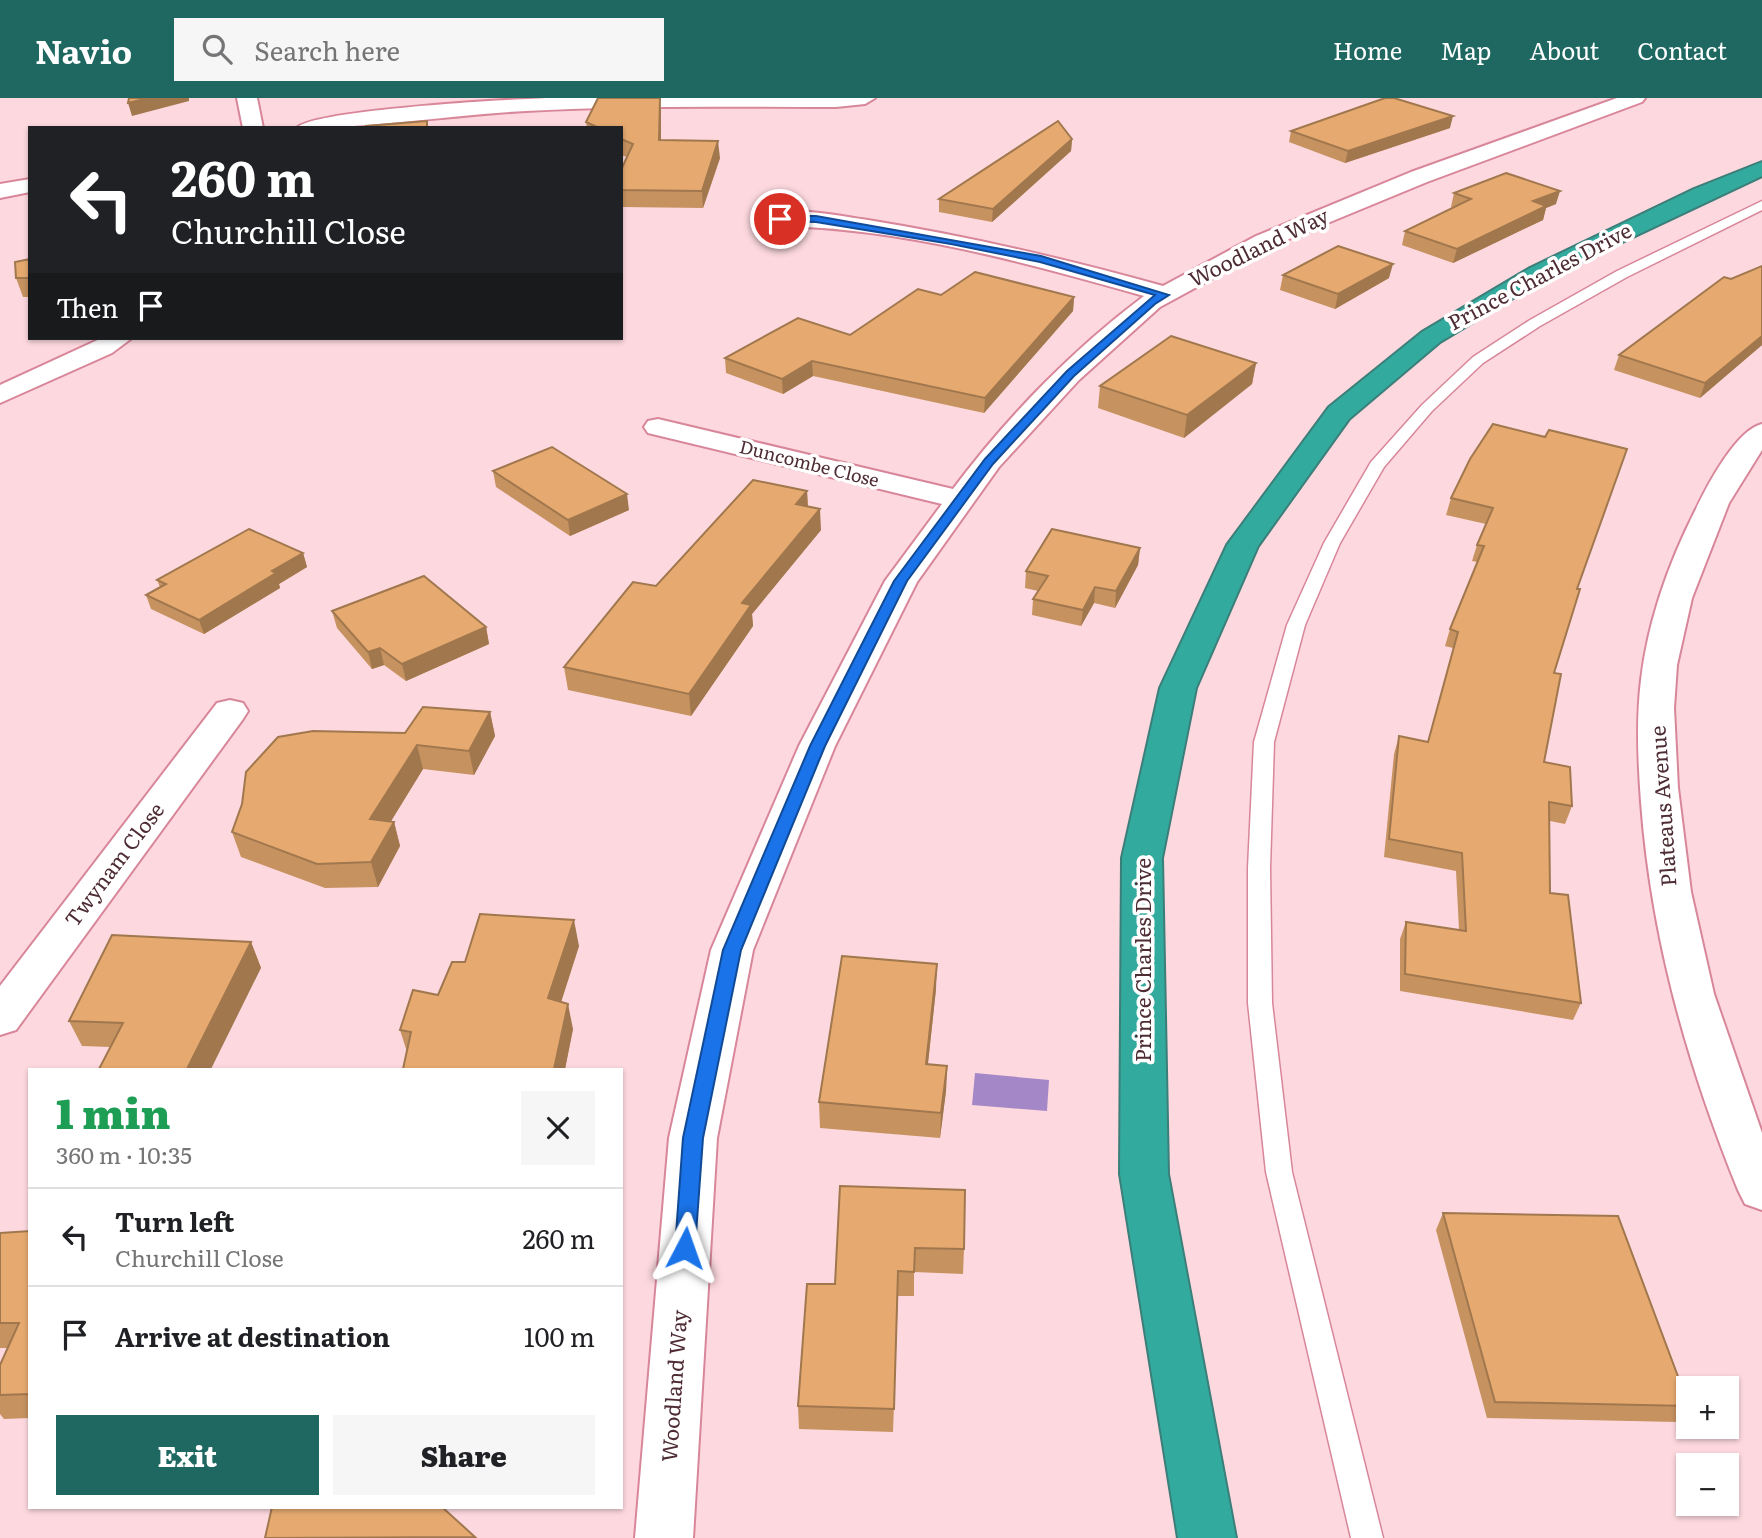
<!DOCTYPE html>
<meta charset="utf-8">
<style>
:root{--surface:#fff;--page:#f6f6f6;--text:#202124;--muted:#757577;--line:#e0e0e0;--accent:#1e6861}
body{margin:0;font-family:Literata,serif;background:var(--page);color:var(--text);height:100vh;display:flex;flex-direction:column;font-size:26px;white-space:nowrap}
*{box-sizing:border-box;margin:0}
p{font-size:23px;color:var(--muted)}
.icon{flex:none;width:38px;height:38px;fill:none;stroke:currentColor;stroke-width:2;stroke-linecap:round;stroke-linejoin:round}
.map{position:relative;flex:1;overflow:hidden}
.drawer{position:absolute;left:28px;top:970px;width:595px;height:441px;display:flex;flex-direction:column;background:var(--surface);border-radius:0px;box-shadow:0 2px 5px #0004}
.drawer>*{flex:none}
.hud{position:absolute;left:28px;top:28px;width:595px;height:214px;border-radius:0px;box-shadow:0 2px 5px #0004;background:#202124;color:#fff;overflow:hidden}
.tools{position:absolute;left:1676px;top:1278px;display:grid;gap:14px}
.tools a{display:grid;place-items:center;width:63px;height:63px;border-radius:0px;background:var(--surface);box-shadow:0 2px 5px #0004;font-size:35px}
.pin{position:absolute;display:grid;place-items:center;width:60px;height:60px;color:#fff;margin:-30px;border:4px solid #fff;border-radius:50%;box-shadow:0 2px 7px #0007}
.me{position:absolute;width:77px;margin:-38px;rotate:4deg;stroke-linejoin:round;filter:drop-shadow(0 0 5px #0008)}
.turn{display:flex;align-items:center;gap:24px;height:147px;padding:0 28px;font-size:32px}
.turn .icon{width:91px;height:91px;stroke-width:2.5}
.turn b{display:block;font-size:49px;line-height:60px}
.then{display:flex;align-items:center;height:66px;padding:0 28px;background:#0003;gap:14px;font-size:26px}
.round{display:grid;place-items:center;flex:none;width:74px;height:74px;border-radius:0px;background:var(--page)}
.overview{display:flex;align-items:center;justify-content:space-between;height:119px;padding:0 28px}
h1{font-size:42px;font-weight:800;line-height:52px;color:#1e9e55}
.primary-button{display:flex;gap:14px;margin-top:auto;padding:14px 28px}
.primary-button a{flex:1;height:80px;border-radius:0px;background:var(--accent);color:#fff;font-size:28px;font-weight:800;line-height:80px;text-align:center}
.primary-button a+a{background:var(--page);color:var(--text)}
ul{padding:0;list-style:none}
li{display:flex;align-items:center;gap:21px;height:98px;padding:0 28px;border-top:2px solid var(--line)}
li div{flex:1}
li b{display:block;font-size:26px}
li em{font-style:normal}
header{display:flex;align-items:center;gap:42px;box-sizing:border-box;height:98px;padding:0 35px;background:var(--accent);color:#fff}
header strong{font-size:33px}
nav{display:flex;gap:38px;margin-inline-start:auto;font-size:24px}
.search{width:490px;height:63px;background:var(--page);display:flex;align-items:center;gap:18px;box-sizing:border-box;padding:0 24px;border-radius:0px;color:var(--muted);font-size:26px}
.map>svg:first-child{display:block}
</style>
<header>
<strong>Navio</strong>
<div class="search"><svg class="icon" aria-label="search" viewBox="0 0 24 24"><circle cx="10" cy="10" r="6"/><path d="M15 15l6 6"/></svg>Search here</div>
<nav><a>Home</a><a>Map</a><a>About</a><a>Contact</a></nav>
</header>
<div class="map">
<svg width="1762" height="1440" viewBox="0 0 1762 1440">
<rect width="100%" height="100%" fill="#fdd9df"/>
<polygon fill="#a487c7" points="975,975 1049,982 1047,1013 972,1007"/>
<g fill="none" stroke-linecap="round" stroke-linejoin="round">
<g stroke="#d88699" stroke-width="3">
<polygon id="lane" points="1762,103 1762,112 1627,179 1540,228 1483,265 1432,313 1384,369 1340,445 1305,527 1274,644 1270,770 1272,905 1292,1074 1383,1440 1351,1440 1266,1074 1248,905 1248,770 1254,644 1287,527 1324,445 1371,364 1422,307 1473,259 1530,222 1617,173"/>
</g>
<g stroke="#d88699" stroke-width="4">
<g id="street">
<polygon points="237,0 257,0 263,30 243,30"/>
<path d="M 549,0 L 875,0 L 865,6 L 836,9 C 733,9 629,7 526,13 C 450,17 374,30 297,30 C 311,12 515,1 549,0 Z"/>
<path d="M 1617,0 L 1645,0 L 1642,4 L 1427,84 L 1272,148 L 1160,209 L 1079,282 L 999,369 L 917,484 L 835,648 L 753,852 L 717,1040 L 693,1440 L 635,1440 L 669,1040 L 711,852 L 799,648 L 885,483 L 942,406 L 648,335 L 644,329 L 648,323 L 658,321 L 953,391 C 1006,320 1073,251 1144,198 C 1028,165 901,130 780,128 L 772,126 L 769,121 L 772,116 C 802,109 839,118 868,122 C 968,138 1066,161 1163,188 L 1256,138 L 1411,74 Z"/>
<polygon points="30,81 30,94 0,100 0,86"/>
<polygon points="102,240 132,240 112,255 0,305 0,287"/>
<path d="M 1762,326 L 1762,352 L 1729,405 L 1692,500 L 1677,567 L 1674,610 L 1678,690 L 1691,794 L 1714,896 L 1762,1035 L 1762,1112 L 1745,1106 L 1738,1092 C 1687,966 1651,839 1641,704 C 1638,664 1636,622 1641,582 C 1648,523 1669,464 1696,411 C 1707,388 1736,332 1762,326 Z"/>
<polygon points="230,602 243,605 248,613 243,621 16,932 0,937 0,888 217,605"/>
</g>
</g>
<g stroke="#3c7e79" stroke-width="4">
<polygon id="highway" points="1762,64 1762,78 1546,180 1440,244 1349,321 1258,448 1196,590 1162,760 1168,1076 1236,1440 1178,1440 1120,1076 1122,760 1160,590 1227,447 1329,309 1422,234 1530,170 1694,91"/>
</g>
<use href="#lane" fill="#fff" fill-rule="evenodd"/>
<use href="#street" fill="#fff" fill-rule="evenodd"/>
<use href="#highway" fill="#33aa9e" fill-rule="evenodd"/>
</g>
<g fill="#c69260">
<polygon points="661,12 661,42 720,60 703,110 621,109 621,72 627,59 621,57 621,30 587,30 586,24"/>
<polygon points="1450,30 1345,65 1289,44 1291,33"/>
<polygon points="1072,41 1071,53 992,124 939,114 939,101"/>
<polygon points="1454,95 1556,106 1546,110 1543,122 1453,165 1402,147 1405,133 1453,109 1451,109"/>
<polygon points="30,161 30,199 23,199 16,180"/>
<polygon points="1762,168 1762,247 1700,300 1614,272 1619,257 1731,181"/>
<polygon points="1283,177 1389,180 1335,211 1280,192"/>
<polygon points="941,197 1074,199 1073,213 984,315 813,278 783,296 726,275 725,260 850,237"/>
<polygon points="1256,265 1252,286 1184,340 1098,310 1100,288"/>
<polygon points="1470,361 1577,491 1554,575 1544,664 1572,708 1565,726 1550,723 1550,795 1581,905 1573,922 1400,893 1400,841 1406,824 1459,832 1456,773 1384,759 1394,656 1399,638 1428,644 1453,550 1445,548 1450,531 1478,464 1472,463 1477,447 1486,426 1446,417 1451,400"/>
<polygon points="493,373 629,412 570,438 496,389"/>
<polygon points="807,393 808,408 821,432 752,516 753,528 691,618 568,592 564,569 656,488"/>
<polygon points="1140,450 1138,467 1115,510 1094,505 1081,528 1032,517 1033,501 1038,493 1025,490 1026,473"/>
<polygon points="303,455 307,469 279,486 280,490 204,536 151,511 146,497 160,489 157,482"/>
<polygon points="332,513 486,529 489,546 406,583 384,567 372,571 337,530"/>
<polygon points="490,614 495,638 474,677 423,671 391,723 394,724 400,748 378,789 325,790 241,759 232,734 405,635"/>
<polygon points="251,844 261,870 110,949 82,948 69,923"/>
<polygon points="579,848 561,904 573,931 565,971 403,971 407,954 400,932 438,897 465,864"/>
<polygon points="936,891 928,966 947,968 946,993 940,1040 820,1030 819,1004"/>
<polygon points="840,1088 964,1151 963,1176 914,1174 914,1198 898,1198 893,1334 799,1331 798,1308 835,1186"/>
<polygon points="1443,1115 1689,1308 1678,1324 1487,1320 1436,1132"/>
<polygon points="30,1133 30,1320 4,1321 0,1316 0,1267 8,1250 0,1250 0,1135"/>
</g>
<g fill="#a1774e">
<polygon points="148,0 189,0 189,3 132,18 128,5"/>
<polygon points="660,0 661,12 661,59 659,42"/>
<polygon points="1453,18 1450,30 1345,65 1348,53"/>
<polygon points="1072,41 1071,53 992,124 993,111"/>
<polygon points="718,43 720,60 703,110 702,93"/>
<polygon points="1560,93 1556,106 1546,110 1543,122 1453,165 1457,151 1533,103"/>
<polygon points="1393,166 1389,180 1335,211 1338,196"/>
<polygon points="1074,199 1073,213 984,315 985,300"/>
<polygon points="1762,238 1762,247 1700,300 1705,285"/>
<polygon points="812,263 813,278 783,296 782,281"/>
<polygon points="1256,265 1252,286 1184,340 1187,317"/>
<polygon points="807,393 808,414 796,406"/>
<polygon points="627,396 629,412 570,438 568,422"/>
<polygon points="820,411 821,432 752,516 753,528 691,618 689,596 742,505"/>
<polygon points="1140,450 1138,467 1115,510 1116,493"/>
<polygon points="303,455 307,469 279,486 280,490 204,536 199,522 272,473"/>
<polygon points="1095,489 1094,505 1081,528 1083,512"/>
<polygon points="486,529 489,546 406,583 402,566"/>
<polygon points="380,550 384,567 372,571 368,554"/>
<polygon points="490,614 495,638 474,677 469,653"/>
<polygon points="417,647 423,671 377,746 370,721"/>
<polygon points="394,724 400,748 378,789 371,764"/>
<polygon points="574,822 579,848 554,926 548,900"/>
<polygon points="251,844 261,870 211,971 187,971"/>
<polygon points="937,866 936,891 925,992 926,966"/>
<polygon points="568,906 573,931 565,971 554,971"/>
<polygon points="947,968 946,993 940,1040 941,1015"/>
</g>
<g fill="#e6aa70" stroke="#a1774e" stroke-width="2">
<polygon points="129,0 148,0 128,5"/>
<polygon points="598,0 660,0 659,42 718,43 702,93 621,92 621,72 633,46 621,41 621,30 599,30 586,24"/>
<polygon points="1385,0 1394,0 1453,18 1348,53 1291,33"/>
<polygon points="427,23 427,30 366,30 366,28"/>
<polygon points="1058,23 1072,41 993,111 939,101"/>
<polygon points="1506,75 1560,93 1533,103 1546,108 1457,151 1405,133 1471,101 1454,95"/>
<polygon points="1338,148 1393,166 1338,196 1283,177"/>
<polygon points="30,161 30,180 16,180 15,164"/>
<polygon points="1762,168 1762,238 1705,285 1619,257 1724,179 1731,181"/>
<polygon points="975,174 1074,199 985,300 812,263 782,281 725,260 798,220 850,237 918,191 941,197"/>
<polygon points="1171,238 1256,265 1187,317 1100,288"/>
<polygon points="1493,326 1545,339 1549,332 1627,351 1577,491 1580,491 1554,575 1561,576 1544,664 1570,669 1572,708 1549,704 1550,795 1568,797 1581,905 1405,876 1406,824 1466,833 1462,755 1389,741 1399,638 1428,644 1458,534 1450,531 1484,448 1477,447 1493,410 1451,400 1470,361"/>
<polygon points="552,349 627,396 568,422 493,373"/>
<polygon points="753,382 807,393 796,406 820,411 742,505 751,507 689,596 564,569 633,484 656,488"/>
<polygon points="249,431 303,455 272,473 276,475 199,522 146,497 166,486 157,482"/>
<polygon points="1052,431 1140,450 1116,493 1095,489 1083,512 1033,501 1048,478 1026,473"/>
<polygon points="424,478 486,529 402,566 380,550 368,554 332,513"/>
<polygon points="423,609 490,614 469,653 417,647 370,721 394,724 371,764 317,766 232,734 242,706 246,674 278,639 313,633 405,635"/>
<polygon points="480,816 574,822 548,900 568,906 554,971 403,971 411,934 400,932 413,892 438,897 452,864 465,864"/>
<polygon points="112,837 251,844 187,971 99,971 123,925 69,923"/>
<polygon points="842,858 937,866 926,966 947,968 941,1015 819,1004"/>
<polygon points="840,1088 965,1092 964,1151 915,1150 914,1174 898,1173 894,1311 798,1308 807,1186 835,1186"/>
<polygon points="1443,1115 1618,1118 1689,1308 1495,1304"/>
<polygon points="30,1133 30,1296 0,1297 0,1267 19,1225 0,1225 0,1135"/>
<polygon points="272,1409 442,1409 475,1439 265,1440"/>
</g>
<polygon fill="#1a73e8" stroke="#114b97" stroke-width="2" points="780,118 816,118 1041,158 1169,197 1155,206 1074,278 993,366 907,483 825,648 741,852 703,1040 695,1150 692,1156 685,1159 678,1156 675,1150 683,1040 723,852 810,648 894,483 985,361 1067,273 1155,197 1040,164 951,146 816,124 777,123 775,121"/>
<g text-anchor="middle" stroke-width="7" stroke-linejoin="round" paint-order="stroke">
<g font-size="18" fill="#4e2c34" stroke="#fff">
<text transform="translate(809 366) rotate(14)" y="6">Duncombe Close</text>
</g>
<g font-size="21" fill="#4e2c34" stroke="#fff">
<text transform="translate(1259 150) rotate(-26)" y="7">Woodland Way</text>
<text transform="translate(1540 179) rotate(-28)" y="7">Prince Charles Drive</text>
<text transform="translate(1664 708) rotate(-94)" y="7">Plateaus Avenue</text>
<text transform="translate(115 767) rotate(-53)" y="7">Twynam Close</text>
<text transform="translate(1144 862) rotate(-90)" y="7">Prince Charles Drive</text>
<text transform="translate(675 1288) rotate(-86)" y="7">Woodland Way</text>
</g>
</g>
</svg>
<div class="tools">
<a>+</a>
<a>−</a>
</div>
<div class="pin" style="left:780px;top:121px;background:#d93025"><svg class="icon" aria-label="arrive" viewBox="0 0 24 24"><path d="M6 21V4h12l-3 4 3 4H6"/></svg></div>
<svg class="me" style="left:685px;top:1150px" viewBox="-20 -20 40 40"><path d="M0-17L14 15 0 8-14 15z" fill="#1a73e8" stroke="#fff" stroke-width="4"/></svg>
<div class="hud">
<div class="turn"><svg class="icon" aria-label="left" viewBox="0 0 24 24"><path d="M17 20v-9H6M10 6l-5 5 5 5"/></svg><div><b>260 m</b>Churchill Close</div></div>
<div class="then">Then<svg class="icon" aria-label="arrive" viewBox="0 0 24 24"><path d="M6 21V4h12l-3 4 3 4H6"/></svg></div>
</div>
<section class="drawer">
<div class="overview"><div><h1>1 min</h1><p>360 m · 10:35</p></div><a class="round"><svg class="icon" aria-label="close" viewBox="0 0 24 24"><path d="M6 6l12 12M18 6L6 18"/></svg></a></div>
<ul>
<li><svg class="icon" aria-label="left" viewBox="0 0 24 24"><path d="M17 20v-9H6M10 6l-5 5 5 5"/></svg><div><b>Turn left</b><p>Churchill Close</p></div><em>260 m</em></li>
<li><svg class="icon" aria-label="arrive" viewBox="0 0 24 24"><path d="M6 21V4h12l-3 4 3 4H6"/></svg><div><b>Arrive at destination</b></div><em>100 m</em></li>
</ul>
<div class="primary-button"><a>Exit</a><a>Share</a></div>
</section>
</div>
